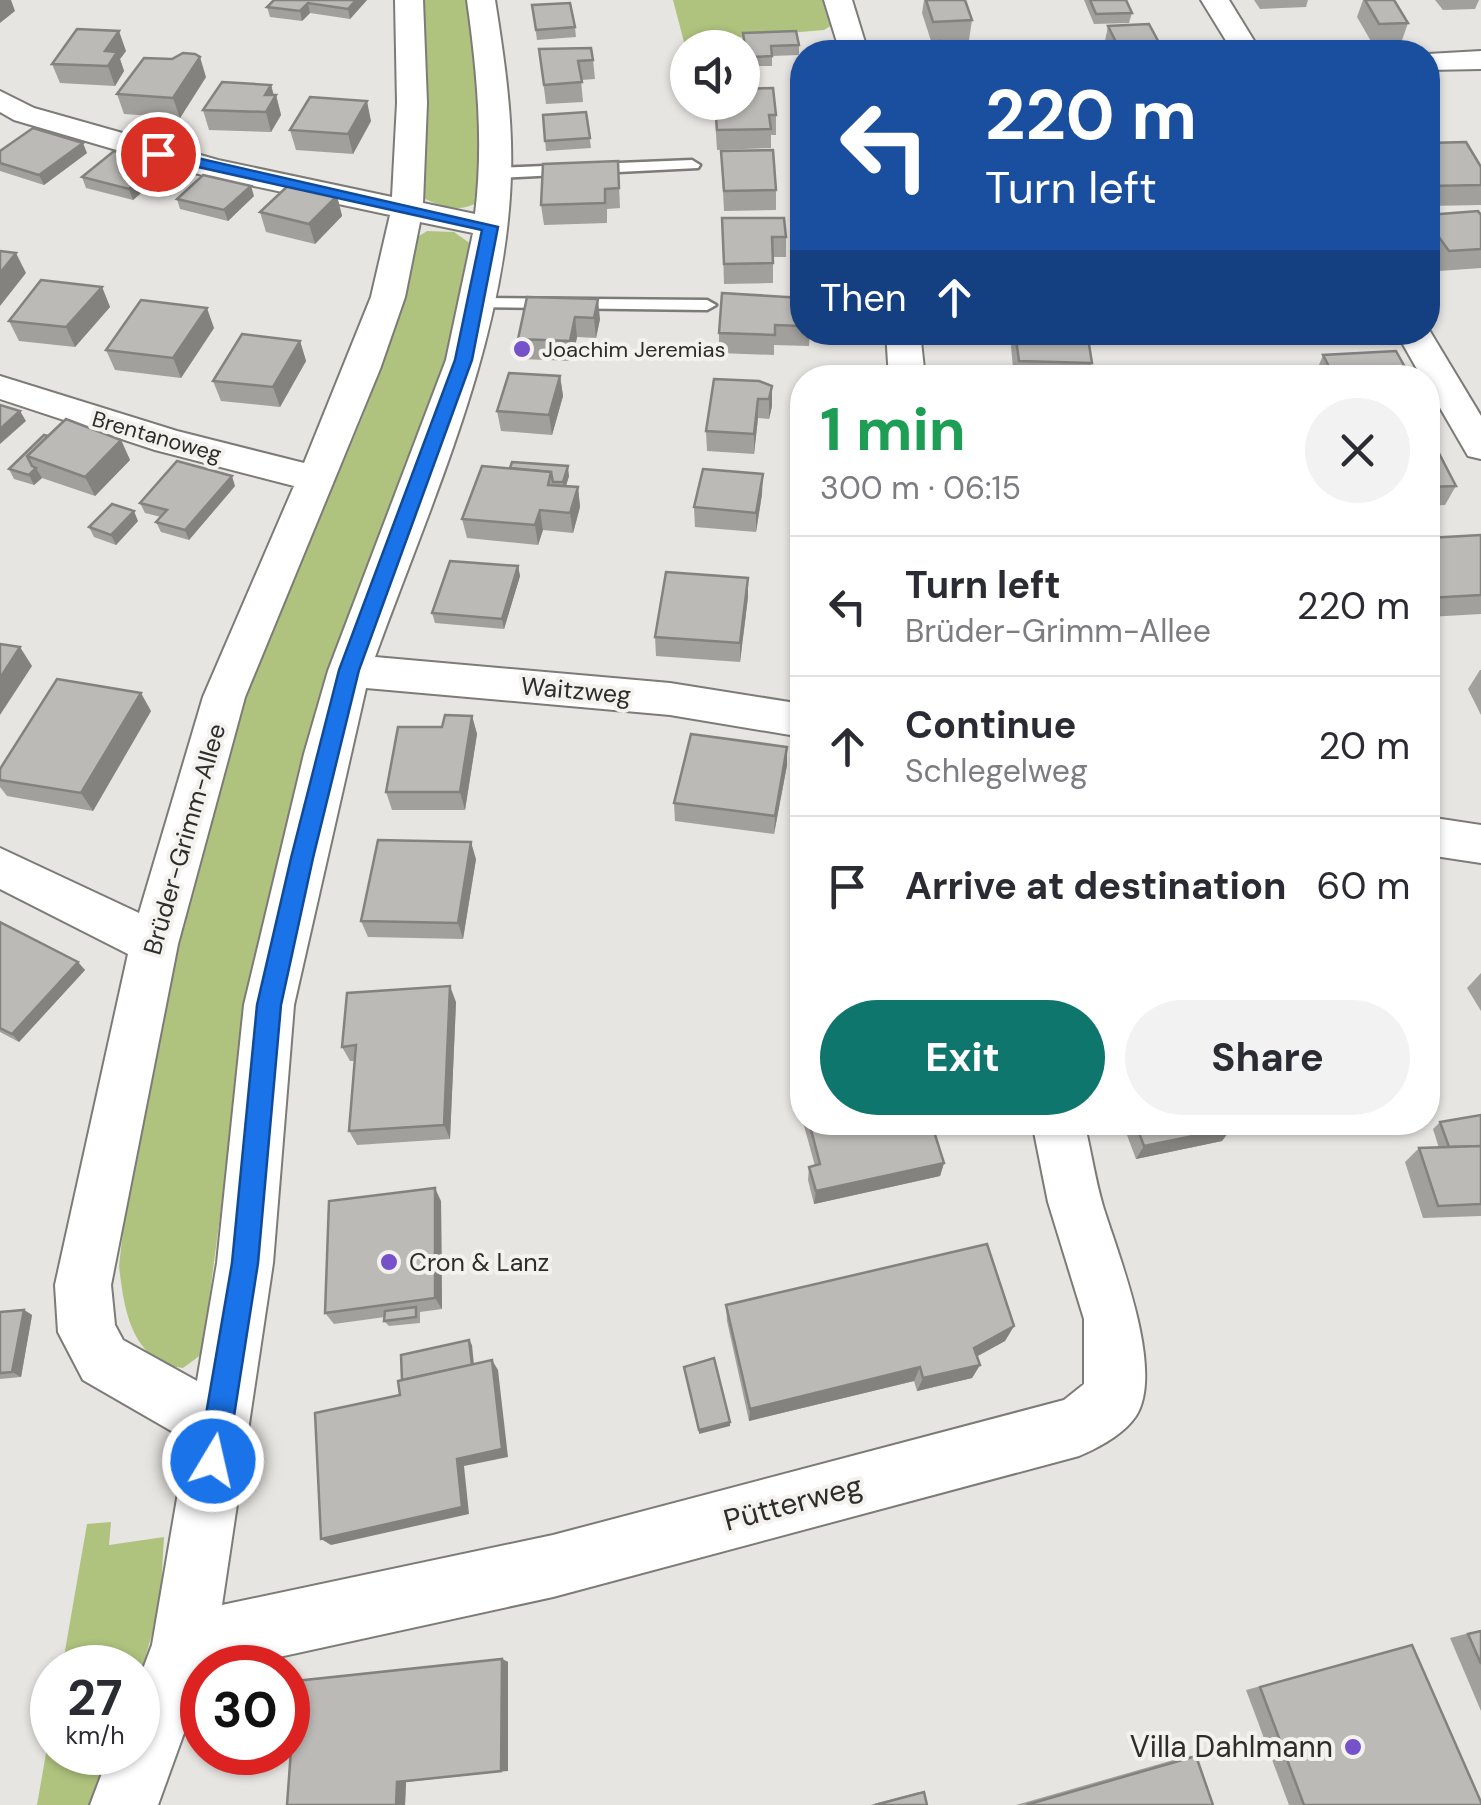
<!DOCTYPE html>
<meta charset="utf-8">
<style>
:root{--surface:#fff;--page:#f2f2f3;--text:#2b2b33;--muted:#7c7c81;--line:#e1e1e2;--accent:#0f766e}
body{margin:0;font-family:"DM Sans",sans-serif;background:var(--page);color:var(--text);height:100vh;display:flex;flex-direction:column;font-size:38px;white-space:nowrap}
*{box-sizing:border-box;margin:0}
p{font-size:32px;color:var(--muted)}
.icon{flex:none;width:55px;height:55px;fill:none;stroke:currentColor;stroke-width:2;stroke-linecap:round;stroke-linejoin:round}
.map{position:relative;flex:1;overflow:hidden}
.side{position:absolute;left:790px;top:365px;width:650px;height:770px;display:flex;flex-direction:column;background:var(--surface);border-radius:40px;box-shadow:0 2px 8px #0004}
.side>*{flex:none}
.banner{position:absolute;left:790px;top:40px;width:650px;height:305px;border-radius:40px;box-shadow:0 2px 8px #0004;background:#1a4fa0;color:#fff;overflow:hidden}
.tools{position:absolute;left:670px;top:30px;display:grid;gap:20px}
.tools a{display:grid;place-items:center;width:90px;height:90px;border-radius:50%;background:var(--surface);box-shadow:0 2px 8px #0004;font-size:50px}
.speed{position:absolute;left:30px;top:1645px;display:flex;gap:20px;font-size:50px;font-weight:700;text-align:center}
.speed>*{display:grid;place-content:center;width:130px;height:130px;border-radius:50%;background:var(--surface);box-shadow:0 2px 8px #0004;line-height:1}
.speed small{font-size:25px;font-weight:400}
.speed .limit{border:15px solid #d22;background:#fff;color:#111}
.pin{position:absolute;display:grid;place-items:center;width:85px;height:85px;color:#fff;margin:-42px;border:5px solid #fff;border-radius:50%;box-shadow:0 2px 10px #0007}
.me{position:absolute;width:110px;margin:-55px;rotate:9deg;stroke-linejoin:round;filter:drop-shadow(0 0 8px #0008)}
.turn{display:flex;align-items:center;gap:35px;height:210px;padding:0 30px;font-size:45px}
.turn .icon{width:130px;height:130px;stroke-width:2.5}
.turn b{display:block;font-size:70px;line-height:85px}
.then{display:flex;align-items:center;height:95px;padding:0 30px;background:#0003;gap:20px;font-size:38px}
.round{display:grid;place-items:center;flex:none;width:105px;height:105px;border-radius:52px;background:var(--page)}
.summary{display:flex;align-items:center;justify-content:space-between;height:170px;padding:0 30px}
h1{font-size:60px;font-weight:700;line-height:75px;color:#1e9e55}
.cta{display:flex;gap:20px;margin-top:auto;padding:20px 30px}
.cta a{flex:1;height:115px;border-radius:60px;background:var(--accent);color:#fff;font-size:40px;font-weight:700;line-height:115px;text-align:center}
.cta a+a{background:var(--page);color:var(--text)}
ul{padding:0;list-style:none}
li{display:flex;align-items:center;gap:30px;height:140px;padding:0 30px;border-top:2px solid var(--line)}
li div{flex:1}
li b{display:block;font-size:38px}
li em{font-style:normal}
.map>svg:first-child{display:block}
</style>
<div class="map">
<svg width="1481" height="1805" viewBox="0 0 1481 1805">
<rect width="100%" height="100%" fill="#e6e5e1"/>
<g fill="#afc37e">
<path d="M 421,0 L 468,0 L 476,65 L 481,187 L 478,202 C 461,213 443,207 425,199 Z"/>
<polygon points="673,0 824,0 832,25 824,30 684,42"/>
<path d="M 427,231 L 454,232 L 471,244 L 460,316 L 247,1009 L 202,1354 L 183,1368 C 131,1362 124,1308 119,1266 C 140,1077 183,886 242,705 C 294,547 388,404 416,238 Z"/>
<polygon points="111,1522 109,1545 164,1537 160,1606 138,1683 138,1668 62,1668 87,1524"/>
<polygon points="52,1719 52,1752 113,1753 89,1805 37,1805"/>
</g>
<g fill="none" stroke-linecap="round" stroke-linejoin="round">
<g stroke="#7c7b77" stroke-width="5">
<g id="service">
<polygon points="692,160 700,165 698,168 496,178 488,173 496,168"/>
<polygon points="475,298 707,300 716,305 707,310 469,307 469,299"/>
</g>
</g>
<g stroke="#7c7b77" stroke-width="4">
<g id="minor">
<path d="M 395,0 L 423,0 L 427,103 L 423,203 L 475,214 C 484,143 477,71 467,0 L 495,0 C 504,57 513,117 511,175 C 506,342 431,502 375,657 L 670,683 L 802,704 L 802,737 L 670,715 L 366,688 L 294,1005 L 273,1263 L 222,1605 L 553,1535 L 1064,1400 L 1084,1384 L 1084,1319 L 1048,1202 L 1032,1122 L 1084,1122 C 1091,1150 1095,1179 1103,1206 C 1118,1255 1165,1370 1136,1416 C 1124,1434 1098,1448 1079,1456 L 553,1597 L 229,1668 L 202,1668 L 202,1683 L 158,1805 L 90,1805 L 110,1752 L 138,1752 L 138,1682 L 152,1645 L 187,1440 L 83,1380 L 58,1332 L 55,1285 L 128,954 L 0,889 L 0,848 L 139,913 L 203,697 L 294,486 L 155,450 L 0,399 L 0,376 L 177,431 L 304,463 L 371,297 L 390,215 L 202,175 L 14,120 L 0,112 L 0,91 L 34,108 L 218,160 L 392,197 L 397,103 ZM 420,222 L 473,233 L 446,360 L 328,671 L 304,754 L 244,1005 L 217,1263 L 197,1381 L 123,1340 L 115,1325 L 111,1285 L 178,944 L 245,697 L 380,369 L 405,297 Z"/>
<polygon points="824,0 852,0 868,52 840,52"/>
<polygon points="1201,0 1229,0 1261,52 1233,52"/>
<polygon points="1481,51 1481,69 1428,70 1428,54"/>
<polygon points="1428,328 1481,416 1481,459 1468,456 1428,387 1428,378 1422,378 1396,332 1428,332"/>
<polygon points="886,332 920,332 925,378 889,378"/>
<polygon points="1428,817 1481,825 1481,863 1428,855"/>
</g>
</g>
<use href="#service" fill="#fff" fill-rule="evenodd"/>
<use href="#minor" fill="#fff" fill-rule="evenodd"/>
</g>
<g fill="#a2a09d">
<polygon points="274,0 367,0 350,19 310,13 302,21 270,17 267,7"/>
<polygon points="924,0 965,0 972,20 969,40 941,41 943,52 894,52 895,42 931,41 922,13"/>
<polygon points="1084,0 1126,0 1132,13 1129,23 1094,24"/>
<polygon points="1254,0 1308,0 1306,7 1260,9"/>
<polygon points="1363,0 1394,0 1408,23 1401,43 1372,43 1357,17"/>
<polygon points="1435,0 1479,0 1475,9 1443,10"/>
<polygon points="532,5 575,27 576,37 537,40"/>
<polygon points="1108,26 1164,52 1107,52 1104,46"/>
<polygon points="743,33 799,45 799,55 772,56 772,66 754,66 755,85 742,86"/>
<polygon points="539,49 593,60 595,79 581,80 583,102 546,104"/>
<polygon points="126,51 120,59 124,71 115,86 60,83 52,64"/>
<polygon points="172,59 206,77 180,118 124,114 117,94"/>
<polygon points="271,85 274,95 276,95 281,115 271,132 209,130 203,110"/>
<polygon points="714,102 742,102 776,115 776,135 771,135 771,148 717,150"/>
<polygon points="586,112 591,148 546,151 543,115"/>
<polygon points="371,121 353,154 296,150 290,130"/>
<polygon points="1428,143 1481,167 1481,205 1428,206"/>
<polygon points="0,151 87,153 44,185 0,171"/>
<polygon points="721,151 776,190 776,210 724,211"/>
<polygon points="618,161 620,208 607,209 607,223 544,225 541,205"/>
<polygon points="161,163 164,173 133,200 86,188 82,177"/>
<polygon points="254,196 228,221 180,209 177,199"/>
<polygon points="337,196 342,216 315,244 266,232 260,212"/>
<polygon points="1428,215 1481,215 1481,268 1439,271 1428,254"/>
<polygon points="722,218 786,237 786,257 773,257 773,283 724,284"/>
<polygon points="102,287 110,307 75,347 19,341 9,321"/>
<polygon points="527,297 600,319 596,338 577,337 572,361 521,359 518,339"/>
<polygon points="802,298 802,332 810,332 809,346 774,345 774,355 719,353 719,333"/>
<polygon points="214,328 181,378 115,370 106,350"/>
<polygon points="1013,332 1087,332 1092,363 1089,378 1014,378 1011,347"/>
<polygon points="300,341 306,361 280,407 221,401 213,381"/>
<polygon points="1323,355 1411,378 1316,378 1315,375"/>
<polygon points="560,376 563,396 552,435 501,431 497,411"/>
<polygon points="772,386 772,406 769,419 758,418 754,454 707,451 706,431"/>
<polygon points="44,435 121,440 130,460 95,496 42,478 34,485 14,479 9,469"/>
<polygon points="1428,436 1456,486 1445,505 1428,506"/>
<polygon points="482,466 569,476 566,486 578,487 580,507 573,533 543,530 538,545 467,538 462,519"/>
<polygon points="235,486 189,540 161,532 156,522 161,517 145,513 140,503"/>
<polygon points="762,494 756,532 695,527 694,507"/>
<polygon points="138,521 116,545 94,537 89,527"/>
<polygon points="1481,535 1481,614 1428,617 1428,538"/>
<polygon points="518,566 520,576 504,629 435,623 432,613"/>
<polygon points="748,597 740,662 656,656 655,637"/>
<polygon points="1480,670 1481,670 1481,715 1468,689"/>
<polygon points="151,711 93,811 7,796 0,787 0,769"/>
<polygon points="472,716 477,734 465,810 392,810 386,792 442,727"/>
<polygon points="787,747 787,765 774,834 675,821 674,803"/>
<polygon points="476,859 463,939 368,937 361,921"/>
<polygon points="0,922 85,970 19,1042 0,1032"/>
<polygon points="1481,973 1481,1011 1467,988"/>
<polygon points="456,1002 450,1139 357,1145 349,1131 355,1061 350,1061 342,1047"/>
<polygon points="1481,1115 1481,1216 1423,1218 1405,1162 1419,1148 1439,1148 1433,1129 1440,1122"/>
<polygon points="803,1122 931,1122 944,1163 940,1176 814,1204 808,1180 809,1167 815,1166"/>
<polygon points="1122,1122 1230,1122 1222,1141 1136,1159"/>
<polygon points="441,1201 442,1309 420,1312 420,1323 389,1326 384,1321 385,1317 334,1324 325,1313"/>
<polygon points="726,1305 1014,1326 1005,1341 977,1356 980,1365 972,1378 917,1391 914,1381 749,1421 727,1321"/>
<polygon points="24,1310 32,1315 21,1377 0,1379 0,1312"/>
<polygon points="1481,1630 1481,1711 1450,1638"/>
<polygon points="1412,1645 1481,1805 1289,1805 1246,1690"/>
<polygon points="502,1659 508,1662 508,1771 406,1782 405,1805 287,1805"/>
<polygon points="1196,1756 1213,1805 1016,1805 1184,1757"/>
<polygon points="919,1792 924,1792 927,1805 870,1805"/>
</g>
<g fill="#84827f">
<polygon points="0,0 11,0 15,11 0,23"/>
<polygon points="356,0 367,0 350,19 348,9"/>
<polygon points="308,3 310,13 302,21 300,11"/>
<polygon points="119,31 126,51 120,59 124,71 115,86 108,66 105,51"/>
<polygon points="200,57 206,77 180,118 173,98"/>
<polygon points="271,85 274,98 276,95 281,115 271,132 266,112 265,95"/>
<polygon points="367,101 371,121 353,154 348,134"/>
<polygon points="83,143 87,153 44,185 39,175"/>
<polygon points="161,163 164,173 133,200 129,189"/>
<polygon points="251,186 254,196 228,221 224,210"/>
<polygon points="337,196 342,216 315,244 309,224"/>
<polygon points="16,253 26,273 0,306 0,273"/>
<polygon points="102,287 110,307 75,347 66,327"/>
<polygon points="598,299 600,319 596,338 594,318"/>
<polygon points="207,308 214,328 181,378 173,358"/>
<polygon points="575,317 577,337 572,361 570,341"/>
<polygon points="300,341 306,361 280,407 273,387"/>
<polygon points="560,376 563,396 552,435 549,415"/>
<polygon points="772,386 772,406 769,419 769,399"/>
<polygon points="758,399 758,418 754,454 754,434"/>
<polygon points="20,411 26,421 0,444 0,429"/>
<polygon points="121,440 130,460 95,496 85,477"/>
<polygon points="568,466 569,476 564,492 563,482"/>
<polygon points="36,468 42,478 34,485 29,475"/>
<polygon points="763,474 762,494 756,532 756,513"/>
<polygon points="232,476 235,486 189,540 185,530"/>
<polygon points="578,487 580,507 573,533 570,513"/>
<polygon points="540,510 543,530 538,545 535,525"/>
<polygon points="134,511 138,521 116,545 111,535"/>
<polygon points="518,566 520,576 504,629 502,619"/>
<polygon points="748,578 748,597 740,662 740,643"/>
<polygon points="20,647 32,666 0,715 0,678"/>
<polygon points="141,693 151,711 93,811 81,793"/>
<polygon points="472,716 477,734 465,810 460,792"/>
<polygon points="787,747 787,765 774,834 775,816"/>
<polygon points="471,842 476,859 463,939 458,923"/>
<polygon points="78,962 85,970 19,1042 12,1034"/>
<polygon points="450,986 456,1002 450,1139 444,1125"/>
<polygon points="1232,1128 1222,1141 1136,1159 1144,1146"/>
<polygon points="944,1163 940,1176 814,1204 816,1191"/>
<polygon points="435,1188 441,1201 442,1309 435,1298"/>
<polygon points="24,1310 32,1315 21,1377 12,1372"/>
<polygon points="1014,1326 1005,1341 967,1362 974,1348"/>
<polygon points="469,1340 472,1345 475,1375 472,1370"/>
<polygon points="492,1360 498,1370 508,1457 464,1466 469,1514 331,1545 321,1539 457,1459"/>
<polygon points="980,1365 972,1378 917,1391 923,1378"/>
<polygon points="920,1367 914,1381 749,1421 750,1409"/>
<polygon points="730,1422 730,1426 699,1434 699,1430"/>
<polygon points="502,1659 508,1662 508,1771 501,1771"/>
<polygon points="397,1782 406,1782 405,1805 396,1805"/>
</g>
<g fill="#bcbab6" stroke="#84827f" stroke-width="2.5">
<polygon points="274,0 356,0 348,9 308,3 300,11 267,7"/>
<polygon points="926,0 965,0 972,20 933,22"/>
<polygon points="1090,0 1126,0 1132,13 1096,14"/>
<polygon points="1365,0 1394,0 1408,23 1379,24"/>
<polygon points="570,3 575,27 536,30 532,5"/>
<polygon points="1149,24 1164,52 1121,52 1108,26"/>
<polygon points="77,29 119,31 105,51 117,52 108,66 52,64"/>
<polygon points="796,31 799,45 771,46 772,56 752,57 756,75 742,76 742,48 738,48 745,47 743,33"/>
<polygon points="941,41 943,52 897,52 895,42"/>
<polygon points="591,48 593,60 578,61 582,82 544,85 539,49"/>
<polygon points="183,53 195,54 200,57 173,98 117,94 144,58 172,59"/>
<polygon points="222,82 271,85 265,95 276,95 266,112 203,110"/>
<polygon points="773,88 776,115 769,115 771,129 717,130 715,102 742,102 742,89"/>
<polygon points="310,97 367,101 348,134 290,130"/>
<polygon points="586,112 590,138 545,141 543,115"/>
<polygon points="33,128 83,143 39,175 0,163 0,151"/>
<polygon points="1466,142 1481,167 1481,185 1428,186 1428,143"/>
<polygon points="773,150 776,190 724,191 721,151"/>
<polygon points="114,151 161,163 129,189 82,177"/>
<polygon points="618,161 619,188 605,189 605,203 541,205 543,164"/>
<polygon points="203,175 251,186 224,210 177,199"/>
<polygon points="293,181 337,196 309,224 260,212"/>
<polygon points="1478,211 1481,215 1481,249 1449,251 1428,222 1428,215"/>
<polygon points="722,218 784,218 786,237 772,237 773,263 724,264"/>
<polygon points="0,251 16,253 0,273"/>
<polygon points="41,280 102,287 66,327 9,321"/>
<polygon points="722,293 802,298 802,326 775,325 775,335 719,333"/>
<polygon points="527,297 598,299 594,318 575,317 570,341 518,339"/>
<polygon points="141,300 207,308 173,358 106,350"/>
<polygon points="1015,332 1087,332 1092,363 1019,361"/>
<polygon points="242,334 300,341 273,387 213,381"/>
<polygon points="1396,351 1411,378 1335,378 1323,355"/>
<polygon points="509,373 560,376 549,415 497,411"/>
<polygon points="714,379 759,381 772,386 769,399 758,399 754,434 706,431"/>
<polygon points="0,405 20,411 0,429"/>
<polygon points="66,419 121,440 85,477 27,456"/>
<polygon points="44,435 48,436 27,456 32,466 36,468 29,475 9,469"/>
<polygon points="1428,436 1430,436 1456,486 1428,487"/>
<polygon points="177,461 232,476 185,530 156,522 167,510 140,503"/>
<polygon points="512,462 568,466 563,482 553,482 551,472 510,468"/>
<polygon points="482,466 551,472 548,485 578,487 570,513 540,510 535,525 462,519"/>
<polygon points="703,469 763,474 756,513 694,507"/>
<polygon points="112,504 134,511 111,535 89,527"/>
<polygon points="1481,535 1481,595 1428,598 1428,538"/>
<polygon points="450,561 518,566 502,619 432,613"/>
<polygon points="666,572 748,578 740,643 655,637"/>
<polygon points="0,644 20,647 0,678"/>
<polygon points="57,679 141,693 81,793 0,780 0,769"/>
<polygon points="445,715 472,716 460,792 386,792 398,727 442,727"/>
<polygon points="691,734 787,747 775,816 674,803"/>
<polygon points="378,840 471,842 458,923 361,921"/>
<polygon points="0,922 78,962 12,1034 0,1028"/>
<polygon points="450,986 444,1125 349,1131 356,1045 342,1047 347,993"/>
<polygon points="1481,1115 1481,1146 1449,1147 1440,1122"/>
<polygon points="809,1122 931,1122 944,1163 816,1191 809,1167 820,1164"/>
<polygon points="1135,1122 1230,1122 1232,1128 1144,1146"/>
<polygon points="1481,1146 1481,1204 1438,1206 1419,1148"/>
<polygon points="435,1188 435,1298 325,1313 329,1201"/>
<polygon points="987,1244 1014,1326 974,1348 980,1365 923,1378 920,1367 750,1409 726,1305"/>
<polygon points="416,1307 416,1317 384,1321 385,1311"/>
<polygon points="24,1310 12,1372 0,1373 0,1312"/>
<polygon points="469,1340 472,1365 402,1380 401,1355"/>
<polygon points="714,1358 730,1422 699,1430 684,1367"/>
<polygon points="492,1360 502,1449 457,1459 462,1507 321,1539 315,1413 400,1395 398,1381"/>
<polygon points="1481,1631 1481,1664 1468,1634"/>
<polygon points="1412,1645 1481,1802 1481,1805 1304,1805 1260,1687"/>
<polygon points="502,1659 501,1771 397,1782 396,1805 287,1805 296,1681"/>
<polygon points="1196,1756 1213,1805 1026,1805"/>
<polygon points="924,1792 927,1805 875,1805"/>
</g>
<polygon fill="#1a73e8" stroke="#114b97" stroke-width="2.5" points="158,149 498,227 472,360 359,670 313,858 281,1005 258,1263 227,1461 223,1471 213,1476 203,1471 198,1461 232,1263 257,1005 291,858 339,670 455,360 482,230 153,157 153,150"/>
<g fill="#7551ca" stroke="#f3f2ee" stroke-width="4">
<circle cx="522" cy="349" r="10"/>
<circle cx="389" cy="1262" r="10"/>
<circle cx="1353" cy="1747" r="10"/>
</g>
<g text-anchor="middle" stroke-width="8" stroke-linejoin="round" paint-order="stroke">
<g font-size="22" fill="#2d2d2b" stroke="#f3f2ee" text-anchor="start">
<text x="542" y="357">Joachim Jeremias</text>
</g>
<g font-size="22" fill="#2d2d2b" stroke="#f3f2ee">
<text transform="translate(157 436) rotate(16)" y="8">Brentanoweg</text>
</g>
<g font-size="25" fill="#2d2d2b" stroke="#f3f2ee">
<text transform="translate(576 690) rotate(5)" y="9">Waitzweg</text>
<text transform="translate(184 839) rotate(-74)" y="9">Brüder-Grimm-Allee</text>
</g>
<g font-size="25" fill="#2d2d2b" stroke="#f3f2ee" text-anchor="start">
<text x="409" y="1271">Cron &amp; Lanz</text>
</g>
<g font-size="30" fill="#2d2d2b" stroke="#f3f2ee">
<text transform="translate(793 1503) rotate(-15)" y="10">Pütterweg</text>
</g>
<g font-size="30" fill="#2d2d2b" stroke="#f3f2ee" text-anchor="end">
<text x="1333" y="1757">Villa Dahlmann</text>
</g>
</g>
</svg>
<div class="tools">
<a><svg class="icon" aria-label="sound" viewBox="0 0 24 24"><path d="M4 9h4l5-4v14l-5-4H4zM17 9q2 3 0 6"/></svg></a>
</div>
<div class="speed"><div>27<small>km/h</small></div><div class="limit">30</div></div>
<div class="pin" style="left:158px;top:154px;background:#d93025"><svg class="icon" aria-label="arrive" viewBox="0 0 24 24"><path d="M6 21V4h12l-3 4 3 4H6"/></svg></div>
<svg class="me" style="left:213px;top:1461px" viewBox="-20 -20 40 40"><circle r="17" fill="#1a73e8" stroke="#fff" stroke-width="3"/><path d="M0-11L8 9 0 5-8 9z" fill="#fff"/></svg>
<div class="banner">
<div class="turn"><svg class="icon" aria-label="left" viewBox="0 0 24 24"><path d="M17 20v-9H6M10 6l-5 5 5 5"/></svg><div><b>220 m</b>Turn left</div></div>
<div class="then">Then<svg class="icon" aria-label="ahead" viewBox="0 0 24 24"><path d="M12 20V5M6 11l6-6 6 6"/></svg></div>
</div>
<section class="side">
<div class="summary"><div><h1>1 min</h1><p>300 m · 06:15</p></div><a class="round"><svg class="icon" aria-label="close" viewBox="0 0 24 24"><path d="M6 6l12 12M18 6L6 18"/></svg></a></div>
<ul>
<li><svg class="icon" aria-label="left" viewBox="0 0 24 24"><path d="M17 20v-9H6M10 6l-5 5 5 5"/></svg><div><b>Turn left</b><p>Brüder-Grimm-Allee</p></div><em>220 m</em></li>
<li><svg class="icon" aria-label="ahead" viewBox="0 0 24 24"><path d="M12 20V5M6 11l6-6 6 6"/></svg><div><b>Continue</b><p>Schlegelweg</p></div><em>20 m</em></li>
<li><svg class="icon" aria-label="arrive" viewBox="0 0 24 24"><path d="M6 21V4h12l-3 4 3 4H6"/></svg><div><b>Arrive at destination</b></div><em>60 m</em></li>
</ul>
<div class="cta"><a>Exit</a><a>Share</a></div>
</section>
</div>
